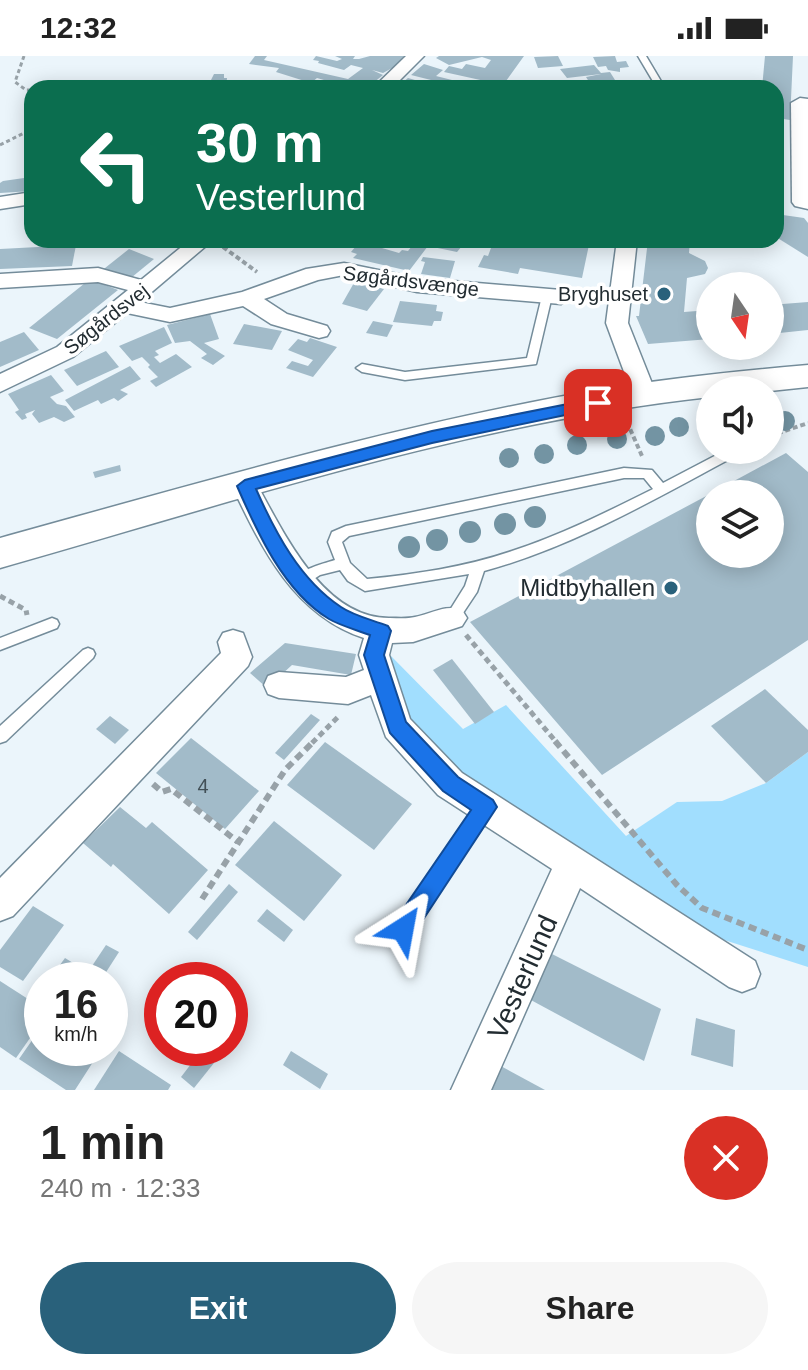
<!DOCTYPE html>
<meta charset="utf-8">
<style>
:root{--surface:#fff;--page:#f6f6f6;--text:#222;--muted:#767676;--accent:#29617b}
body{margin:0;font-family:Helvetica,sans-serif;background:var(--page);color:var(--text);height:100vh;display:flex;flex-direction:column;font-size:30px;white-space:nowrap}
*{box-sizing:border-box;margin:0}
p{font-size:26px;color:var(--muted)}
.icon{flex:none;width:44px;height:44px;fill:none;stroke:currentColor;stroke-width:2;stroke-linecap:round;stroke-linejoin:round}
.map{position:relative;height:1034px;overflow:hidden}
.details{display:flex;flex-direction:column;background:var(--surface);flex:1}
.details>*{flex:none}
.hud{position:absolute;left:24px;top:24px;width:760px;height:168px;border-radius:24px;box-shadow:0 4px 20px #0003;background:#0b6e4f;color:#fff;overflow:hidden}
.needle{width:52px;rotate:167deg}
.buttons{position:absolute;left:696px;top:216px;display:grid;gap:16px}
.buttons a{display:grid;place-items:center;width:88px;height:88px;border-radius:50%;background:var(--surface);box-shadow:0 4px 20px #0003;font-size:40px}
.speed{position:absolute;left:24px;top:906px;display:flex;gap:16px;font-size:40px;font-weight:700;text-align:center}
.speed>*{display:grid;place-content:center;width:104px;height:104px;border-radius:50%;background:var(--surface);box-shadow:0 4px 20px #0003;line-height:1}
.speed small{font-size:20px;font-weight:400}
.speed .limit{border:12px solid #d22;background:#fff;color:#111}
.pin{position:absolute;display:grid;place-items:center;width:68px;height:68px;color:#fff;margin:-34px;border-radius:16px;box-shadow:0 4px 12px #0006}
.me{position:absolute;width:88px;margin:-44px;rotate:34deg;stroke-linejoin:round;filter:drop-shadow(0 0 6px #0008)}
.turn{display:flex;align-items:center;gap:28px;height:168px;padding:0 40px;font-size:36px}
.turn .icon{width:104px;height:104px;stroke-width:2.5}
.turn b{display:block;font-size:56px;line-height:68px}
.round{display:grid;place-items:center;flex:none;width:84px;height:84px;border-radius:42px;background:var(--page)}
.headline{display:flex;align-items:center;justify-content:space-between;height:136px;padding:0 40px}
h1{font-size:48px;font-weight:800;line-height:60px}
.primary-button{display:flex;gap:16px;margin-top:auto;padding:16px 40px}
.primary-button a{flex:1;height:92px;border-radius:48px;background:var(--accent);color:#fff;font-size:32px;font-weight:800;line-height:92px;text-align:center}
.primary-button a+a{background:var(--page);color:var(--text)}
.status{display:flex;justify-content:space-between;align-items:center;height:56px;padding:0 40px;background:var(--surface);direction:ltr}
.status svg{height:22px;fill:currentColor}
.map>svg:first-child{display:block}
</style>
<div class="status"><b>12:32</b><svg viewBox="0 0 49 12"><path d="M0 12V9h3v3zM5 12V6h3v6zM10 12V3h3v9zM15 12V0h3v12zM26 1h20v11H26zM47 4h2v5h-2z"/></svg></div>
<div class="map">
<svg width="808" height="1034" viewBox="0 0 808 1034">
<rect width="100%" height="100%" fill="#ebf5fb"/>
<polygon fill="#a1defe" points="391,600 463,673 506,649 626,780 677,746 722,745 766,727 808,696 808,911 721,883 470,729 426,689 402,649 390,617"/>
<g fill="#a2bbc9">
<polygon points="255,0 267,0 264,4 348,23 363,12 351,9 344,14 318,7 319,5 313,4 316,0 337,5 342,3 335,0 355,0 353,3 359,3 370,0 404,0 394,11 383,17 372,14 383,19 367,32 338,32 341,29 317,22 311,27 276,16 279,12 249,8"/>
<polygon points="439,0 524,0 506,25 496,24 494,27 444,16 449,10 462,13 466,8 485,12 491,4 482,1 449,9 436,2"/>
<polygon points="558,0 563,10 538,12 534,1"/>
<polygon points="615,0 617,6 626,5 629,11 620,12 620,16 608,14 606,10 598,11 593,1"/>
<polygon points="765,0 793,0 790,64 776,62 776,32 762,32"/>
<polygon points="424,8 443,14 436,20 460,26 455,30 411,19"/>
<polygon points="594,9 601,17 610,16 615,24 606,25 611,32 593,32 586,21 601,18 567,22 560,13"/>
<polygon points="214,18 224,18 224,22 227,22 226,32 181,32 182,27 210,26"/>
<polygon points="408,22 429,28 425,32 396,32"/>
<polygon points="31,121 32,135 0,137 0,127 3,125"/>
<polygon points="776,158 804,162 808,167 808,201 776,181"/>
<polygon points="425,184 462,190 457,196 428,190 409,215 353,202 357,198 351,196 356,190 361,191 365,187 399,197 402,194 408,195 416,185 422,187"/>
<polygon points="494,184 558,191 559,184 590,184 582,222 520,212 518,218 478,211 484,199 488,200"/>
<polygon points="648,184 690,184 689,197 705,205 708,212 705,218 687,222 684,256 710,254 710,283 648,288 636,260 639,260"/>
<polygon points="76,189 72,210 0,213 0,193"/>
<polygon points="129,193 154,203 126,226 100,216"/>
<polygon points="423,201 455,205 450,222 421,218 425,206 421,205"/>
<polygon points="90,223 118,234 57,283 29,272"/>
<polygon points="355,225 384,233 367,255 342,248"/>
<polygon points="400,245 437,249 436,255 443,256 441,265 434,265 432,270 393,266"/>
<polygon points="808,246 808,274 770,278 770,249"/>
<polygon points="210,258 219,283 204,287 225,300 213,309 201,302 207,298 190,285 175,287 167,269"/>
<polygon points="373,265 393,269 387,281 366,277"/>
<polygon points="244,268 282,275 272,294 233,288"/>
<polygon points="164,271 172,287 155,295 159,299 154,301 160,307 176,298 192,311 156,331 150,325 158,321 148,311 150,309 142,301 132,305 119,290"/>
<polygon points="24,276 39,294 0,311 0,286"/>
<polygon points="310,282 337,291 313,321 286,312 292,305 308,310 313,304 288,294 298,283 307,286"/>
<polygon points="106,295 119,311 77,330 64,314"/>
<polygon points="130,310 141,323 120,334 128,338 118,345 114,342 101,348 98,344 74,355 65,344"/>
<polygon points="51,319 64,335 50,341 57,348 66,350 75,361 64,366 54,361 39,367 32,358 35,354 25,358 27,362 22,364 15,356 19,354 8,338"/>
<polygon points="786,397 808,416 808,584 602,719 470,566 710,438 710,498 770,498 770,438 710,438"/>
<polygon points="120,409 121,415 95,422 93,416"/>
<polygon points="285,587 356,598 351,619 292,609 267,632 250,617"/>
<polygon points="452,603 494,656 475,668 433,614"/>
<polygon points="765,633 808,674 808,696 766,727 711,670"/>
<polygon points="311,658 320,664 284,704 275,697"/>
<polygon points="110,660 129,674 115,688 96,673"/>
<polygon points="191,682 259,735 225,773 156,717"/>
<polygon points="325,686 412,748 374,794 287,729"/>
<polygon points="120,751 146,772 152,766 208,814 169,858 113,808 111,811 83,787"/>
<polygon points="274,765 342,819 304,865 235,809"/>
<polygon points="229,828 238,836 197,884 188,876"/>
<polygon points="33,850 64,869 23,925 0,911 0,894"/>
<polygon points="267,853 293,874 284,886 257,865"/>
<polygon points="106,889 119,896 101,924 94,924 86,919"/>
<polygon points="548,896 661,953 644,1005 529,943"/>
<polygon points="65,902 86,915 80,924 49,924"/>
<polygon points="0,925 42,952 42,965 16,1002 0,991"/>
<polygon points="696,962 735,974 733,1011 691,999"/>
<polygon points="42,970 42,992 102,992 75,1034 66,1034 19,1003"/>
<polygon points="119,995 171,1029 168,1034 94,1034"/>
<polygon points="201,995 214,1007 194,1032 181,1021"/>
<polygon points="291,995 328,1018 320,1033 283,1009"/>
<polygon points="497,1008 545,1034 486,1034"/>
</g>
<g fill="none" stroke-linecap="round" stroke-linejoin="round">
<g stroke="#748c9a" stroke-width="3">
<g id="lane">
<polygon points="638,0 646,0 665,32 657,32"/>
<polygon points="547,237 552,240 536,308 405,324 362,316 356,312 362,308 405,316 527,302 542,240"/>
<path d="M 726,394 L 743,394 L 741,397 C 658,441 576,490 484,515 L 477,536 L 457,566 L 452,568 L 447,566 L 445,562 L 465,530 L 469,518 L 365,535 L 348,525 L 340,514 L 320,519 L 300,532 L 295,530 L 293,526 C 303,512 319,509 335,504 L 328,486 L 332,476 L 346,470 L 624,412 L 652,414 L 663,427 ZM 624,422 L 644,422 L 653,433 C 607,456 561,479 512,495 C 465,511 416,518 367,523 L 350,507 L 342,486 L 349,480 Z"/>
<polygon points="52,562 57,564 59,568 57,572 0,594 0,582"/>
<polygon points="88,592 93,594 95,598 93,602 6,685 0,687 0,670 83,594"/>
<polygon points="486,743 492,745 494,751 492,757 409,879 403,882 397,879 394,873 397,867 480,745"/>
</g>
</g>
<g stroke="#748c9a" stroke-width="3">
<g id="street">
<polygon points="406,0 424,0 392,32 373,32"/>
<polygon points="800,42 808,43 808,153 795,150 792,146 791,47"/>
<polygon points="32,136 32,148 0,153 0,141"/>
<polygon points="190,184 213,184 140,246 170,252 242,236 306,213 344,207 417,222 561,234 572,241 561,248 417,236 344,219 318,224 264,243 287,258 327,270 330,275 327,280 319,282 271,268 243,250 170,266 127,257 73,301 0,336 0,318 57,291 128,234 98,226 0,232 0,218 98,212 141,224"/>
<polygon points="617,184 637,184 628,267 657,340 654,346 645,348 636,346 633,340 606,267"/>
<path d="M 245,420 L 254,423 C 282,473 322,563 390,562 C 398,562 407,563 415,561 C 432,558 445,548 462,554 L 467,562 L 462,570 L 413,586 L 392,587 L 389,599 L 410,663 L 462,717 L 755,905 L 760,918 L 755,931 L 742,936 L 729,931 L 580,832 L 491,1034 L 451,1034 L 552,813 L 438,739 L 386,681 L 371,639 L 348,648 L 279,642 L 268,638 L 264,629 L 268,620 L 279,616 L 346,621 L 364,614 L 359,599 L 364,582 C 294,559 262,493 232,430 L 236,423 Z"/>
<polygon points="233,574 243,577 252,601 248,610 13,860 0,865 0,822 221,597 218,586 223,577"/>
</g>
</g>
<g stroke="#748c9a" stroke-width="3">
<path id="secondary" d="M 808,309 L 808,331 L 770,335 L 710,334 L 710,341 C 468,367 233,446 0,512 L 0,482 C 199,427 399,368 603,333 C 671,322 739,315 808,309 Z"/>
</g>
<g stroke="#98a2a8" stroke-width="3" stroke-dasharray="4 3" stroke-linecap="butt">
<polyline points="24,0 15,26 26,34 32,34"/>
<polyline points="76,32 138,32"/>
<polyline points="0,89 32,73"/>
</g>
<g stroke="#98a2a8" stroke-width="4" stroke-dasharray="5 3" stroke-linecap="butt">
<polyline points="223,191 257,216"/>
<polyline points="627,366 642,400"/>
<polyline points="770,380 808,367"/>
</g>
<g stroke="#98a2a8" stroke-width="5" stroke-dasharray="6 4" stroke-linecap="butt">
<polyline points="0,540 26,554 27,559"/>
<polyline points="466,579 557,687"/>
<polyline points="312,687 338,661"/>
</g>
<g stroke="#98a2a8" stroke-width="6" stroke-dasharray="8 5" stroke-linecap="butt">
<polyline points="555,685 677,829 702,852 808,894"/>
<polyline points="153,728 162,736 171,733 238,786"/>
<polyline points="202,843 285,714 314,685"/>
</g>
<use href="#lane" fill="#fff" fill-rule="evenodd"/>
<use href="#street" fill="#fff" fill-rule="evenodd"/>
<use href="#secondary" fill="#fff" fill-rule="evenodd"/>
</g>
<g fill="#7394a3">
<circle cx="785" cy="365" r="10"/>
<circle cx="679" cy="371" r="10"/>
<circle cx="655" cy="380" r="10"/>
<circle cx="617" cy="383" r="10"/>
<circle cx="577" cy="389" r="10"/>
<circle cx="544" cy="398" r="10"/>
<circle cx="509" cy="402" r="10"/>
<circle cx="535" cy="461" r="11"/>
<circle cx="505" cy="468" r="11"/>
<circle cx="470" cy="476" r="11"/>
<circle cx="437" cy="484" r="11"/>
<circle cx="409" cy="491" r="11"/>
</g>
<path fill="#1a73e8" stroke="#114b97" stroke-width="2" d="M 598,342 L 604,343 L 604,351 L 432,387 L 256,433 C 275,476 300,524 341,551 C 354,560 373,564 388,570 L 391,575 L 384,599 L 406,666 L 458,721 L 493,744 L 497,751 L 411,882 L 403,885 L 395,882 L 392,873 L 395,865 L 471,754 L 443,735 L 390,677 L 364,599 L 370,579 C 357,574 341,570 329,563 C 284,536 257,476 237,430 L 245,424 L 432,375 Z"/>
<g fill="#29617b" stroke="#fff" stroke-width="3">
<circle cx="664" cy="238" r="8"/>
<circle cx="671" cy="532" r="8"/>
</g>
<g text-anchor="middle" stroke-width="7" stroke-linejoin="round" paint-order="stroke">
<g font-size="20" fill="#222c31" stroke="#fff">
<text transform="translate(411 225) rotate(7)" y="7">Søgårdsvænge</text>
<text transform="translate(106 263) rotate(-38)" y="7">Søgårdsvej</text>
</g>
<g font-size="20" fill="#222c31" stroke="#fff" text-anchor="end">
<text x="648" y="245">Bryghuset</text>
</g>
<g font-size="20" fill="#425057">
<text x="203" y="737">4</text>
</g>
<g font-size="24" fill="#222c31" stroke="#fff" text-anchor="end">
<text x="655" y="540">Midtbyhallen</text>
</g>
<g font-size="28" fill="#222c31" stroke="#fff">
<text transform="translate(522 921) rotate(-66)" y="10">Vesterlund</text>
</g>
</g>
</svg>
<div class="buttons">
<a><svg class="needle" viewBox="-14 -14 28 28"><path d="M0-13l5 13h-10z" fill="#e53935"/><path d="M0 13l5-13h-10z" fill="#767676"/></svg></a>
<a><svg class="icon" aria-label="sound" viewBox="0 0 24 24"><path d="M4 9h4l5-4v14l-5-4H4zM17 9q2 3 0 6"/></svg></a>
<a><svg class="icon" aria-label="layers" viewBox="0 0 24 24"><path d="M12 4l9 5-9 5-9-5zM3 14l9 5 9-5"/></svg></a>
</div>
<div class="speed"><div>16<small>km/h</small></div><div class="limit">20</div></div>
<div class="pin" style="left:598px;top:347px;background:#d93025"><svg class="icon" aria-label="arrive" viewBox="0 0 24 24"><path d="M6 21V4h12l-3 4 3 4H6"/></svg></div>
<svg class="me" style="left:403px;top:873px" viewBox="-20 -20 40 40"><path d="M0-17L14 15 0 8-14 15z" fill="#1a73e8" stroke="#fff" stroke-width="4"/></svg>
<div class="hud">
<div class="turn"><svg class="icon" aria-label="left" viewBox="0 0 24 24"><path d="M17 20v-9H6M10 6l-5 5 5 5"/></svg><div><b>30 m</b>Vesterlund</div></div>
</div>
</div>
<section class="details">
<div class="headline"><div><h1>1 min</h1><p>240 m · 12:33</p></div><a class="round" style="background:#d93025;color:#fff"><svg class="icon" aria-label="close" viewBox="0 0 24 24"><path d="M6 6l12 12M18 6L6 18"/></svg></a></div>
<div class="primary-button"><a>Exit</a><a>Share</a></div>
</section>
